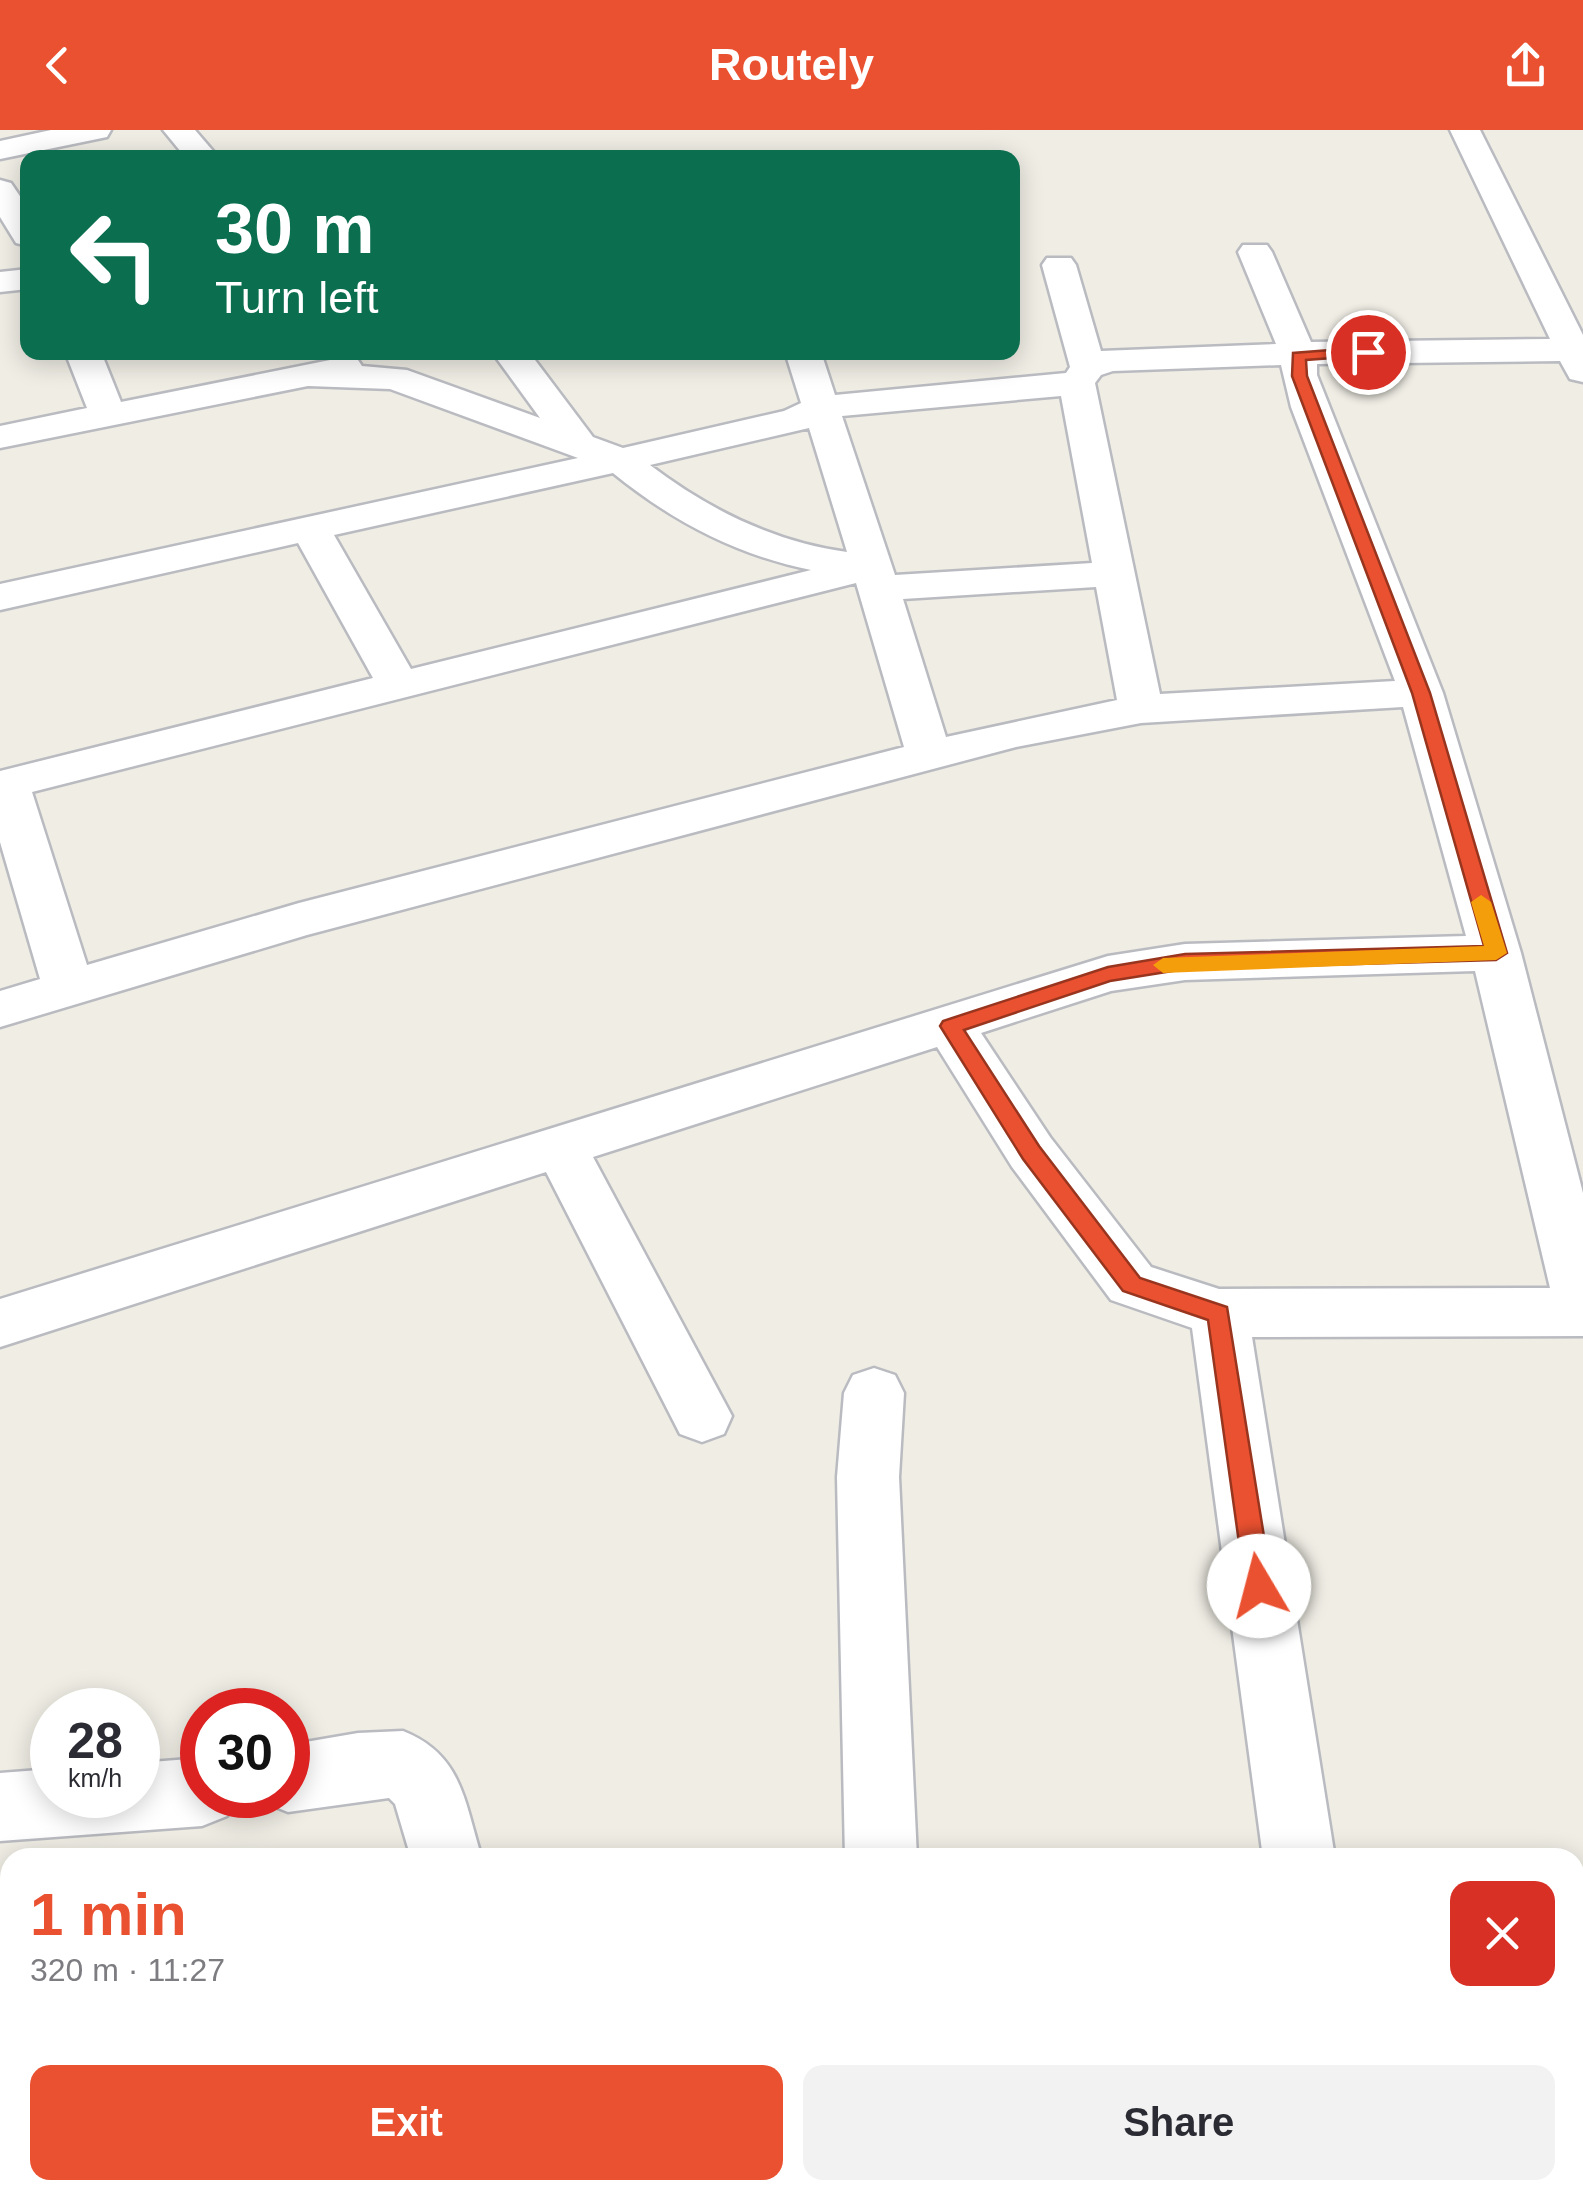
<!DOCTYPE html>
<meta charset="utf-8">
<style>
:root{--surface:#fff;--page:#f2f2f3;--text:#2b2b33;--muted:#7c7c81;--accent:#ea5130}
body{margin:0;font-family:Helvetica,sans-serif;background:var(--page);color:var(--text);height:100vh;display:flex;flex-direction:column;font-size:38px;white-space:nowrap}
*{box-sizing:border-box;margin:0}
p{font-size:32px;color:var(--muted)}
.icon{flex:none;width:55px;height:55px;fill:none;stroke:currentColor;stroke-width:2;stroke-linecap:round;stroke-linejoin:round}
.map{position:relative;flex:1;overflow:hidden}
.panel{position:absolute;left:0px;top:1718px;width:1585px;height:352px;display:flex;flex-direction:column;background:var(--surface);border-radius:30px 30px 0 0;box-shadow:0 5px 25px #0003}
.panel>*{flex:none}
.hud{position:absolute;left:20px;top:20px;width:1000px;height:210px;border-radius:20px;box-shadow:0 5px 25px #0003;background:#0b6e4f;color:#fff;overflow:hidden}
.speed{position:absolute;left:30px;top:1558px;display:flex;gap:20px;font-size:50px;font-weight:700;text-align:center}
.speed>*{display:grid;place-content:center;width:130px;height:130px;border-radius:50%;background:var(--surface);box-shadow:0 5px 25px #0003;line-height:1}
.speed small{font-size:25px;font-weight:400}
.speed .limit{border:15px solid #d22;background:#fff;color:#111}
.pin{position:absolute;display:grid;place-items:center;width:85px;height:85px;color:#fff;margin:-42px;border:5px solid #fff;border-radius:50%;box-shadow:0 2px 10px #0007}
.me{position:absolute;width:110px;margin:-55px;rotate:352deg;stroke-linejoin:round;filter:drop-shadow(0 0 8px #0008)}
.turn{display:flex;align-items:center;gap:35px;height:210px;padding:0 30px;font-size:45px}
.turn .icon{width:130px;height:130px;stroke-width:2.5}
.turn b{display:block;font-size:70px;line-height:85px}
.round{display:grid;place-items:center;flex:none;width:105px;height:105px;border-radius:20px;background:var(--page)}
.summary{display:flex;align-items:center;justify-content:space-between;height:170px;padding:0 30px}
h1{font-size:60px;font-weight:700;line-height:75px;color:var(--accent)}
.cta{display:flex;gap:20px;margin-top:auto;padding:20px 30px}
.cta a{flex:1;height:115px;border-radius:20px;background:var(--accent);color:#fff;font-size:40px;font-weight:700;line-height:115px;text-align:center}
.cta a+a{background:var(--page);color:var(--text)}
header{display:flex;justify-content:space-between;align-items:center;height:130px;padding:0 30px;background:var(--accent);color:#fff;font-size:45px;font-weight:700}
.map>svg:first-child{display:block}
</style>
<header><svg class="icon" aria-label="back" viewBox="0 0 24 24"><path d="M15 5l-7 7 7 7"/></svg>Routely<svg class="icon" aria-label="share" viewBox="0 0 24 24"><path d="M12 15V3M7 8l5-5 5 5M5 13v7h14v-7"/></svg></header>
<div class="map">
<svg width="1583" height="2069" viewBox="0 0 1583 2069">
<rect width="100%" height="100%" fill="#efede4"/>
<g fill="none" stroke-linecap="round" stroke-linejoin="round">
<g stroke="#b9bbc0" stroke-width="5">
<g id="minor">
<polygon points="51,0 111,0 107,7 0,29 0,11"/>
<polygon points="163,0 195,0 219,28 186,28"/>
<path d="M 1450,0 L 1480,0 L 1583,205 L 1583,252 L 1570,249 L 1560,231 L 1317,234 L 1317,245 L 1443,563 L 1521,823 L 1583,1063 L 1583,1206 L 1252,1207 L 1335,1728 L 1263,1728 L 1192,1198 L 1111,1170 L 1012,1037 L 937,917 L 593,1027 L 732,1286 L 724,1304 L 702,1312 L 680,1304 L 546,1042 L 0,1217 L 0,1169 L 1108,826 L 1185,814 L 1466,806 L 1403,577 L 1141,593 L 1016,617 L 307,805 L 0,897 L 0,861 L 40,849 L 0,712 L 0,641 L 373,548 L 298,413 L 0,480 L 0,454 L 578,328 L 390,259 L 308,256 L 0,318 L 0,296 L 87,278 L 65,222 L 101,222 L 121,272 L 345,227 L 358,230 L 362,236 L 407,240 L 540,288 L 492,222 L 529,222 L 593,307 L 623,318 L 784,281 L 801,273 L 785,222 L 821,222 L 835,265 L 1066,243 L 1070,237 L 1042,135 L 1047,128 L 1071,128 L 1076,135 L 1101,221 L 1276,214 L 1238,122 L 1243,115 L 1267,115 L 1272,122 L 1311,212 L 1550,209 ZM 1281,235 L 1291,277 L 1395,551 L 1160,564 L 1095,253 L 1101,245 L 1113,241 ZM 1061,266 L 1092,433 L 895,445 L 842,286 ZM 809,298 L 847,422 C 773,412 708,379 650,335 ZM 613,343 C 672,391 736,425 811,440 L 411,539 L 334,405 ZM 856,453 L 904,617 L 299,773 L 87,835 L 32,662 ZM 1096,457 L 1117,570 L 946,607 L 903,469 ZM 1475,841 L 1550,1158 L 1219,1159 L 1151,1137 L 1050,1007 L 981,903 L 1111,861 L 1185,850 Z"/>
<polygon points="0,50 11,53 28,78 28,116 16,113 0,87"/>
<polygon points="28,139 28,159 0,162 0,142"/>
<polygon points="874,1238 895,1245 904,1263 899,1347 917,1728 845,1728 837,1347 844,1263 853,1245"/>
<path d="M 403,1601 C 463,1625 464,1672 482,1728 L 411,1728 L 395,1674 L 389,1668 L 288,1682 L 263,1672 L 261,1665 L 288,1665 L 288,1615 L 358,1603 Z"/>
<polygon points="202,1628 202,1665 236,1665 227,1686 202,1696 0,1711 0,1643 52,1639 52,1665 138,1665 138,1633"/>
<rect x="1575" y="1902" width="8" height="76"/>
<polygon points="66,2060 162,2060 158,2069 62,2069"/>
<rect x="1140" y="2060" width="80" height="9"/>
</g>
</g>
<use href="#minor" fill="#fff" fill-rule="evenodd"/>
</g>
<polygon fill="#ea5130" stroke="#98351f" stroke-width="2.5" points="1368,217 1375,222 1373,225 1306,230 1307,246 1430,563 1507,823 1496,830 1185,839 1110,851 964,900 1039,1016 1140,1148 1227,1177 1272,1456 1268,1464 1259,1468 1249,1464 1245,1456 1208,1190 1123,1161 1023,1029 940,896 943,891 1108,837 1185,824 1484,816 1412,563 1292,246 1293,223"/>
<polygon fill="#f59e0b" points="1481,765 1491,772 1507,823 1496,830 1163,843 1153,835 1163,828 1484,816 1471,772"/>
</svg>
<div class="speed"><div>28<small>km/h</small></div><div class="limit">30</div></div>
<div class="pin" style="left:1368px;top:222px;background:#d93025"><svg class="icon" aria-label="arrive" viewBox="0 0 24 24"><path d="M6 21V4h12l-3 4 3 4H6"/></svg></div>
<svg class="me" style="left:1259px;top:1456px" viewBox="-20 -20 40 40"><circle r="19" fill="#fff"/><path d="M0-13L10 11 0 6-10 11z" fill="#ea5130"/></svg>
<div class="hud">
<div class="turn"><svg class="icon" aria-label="left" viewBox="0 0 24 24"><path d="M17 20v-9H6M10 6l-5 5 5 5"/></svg><div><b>30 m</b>Turn left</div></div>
</div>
<section class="panel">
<div class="summary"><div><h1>1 min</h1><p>320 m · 11:27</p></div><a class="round" style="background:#d93025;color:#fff"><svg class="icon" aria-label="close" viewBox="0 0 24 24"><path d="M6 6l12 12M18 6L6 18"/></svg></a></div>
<div class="cta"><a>Exit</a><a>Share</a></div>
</section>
</div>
